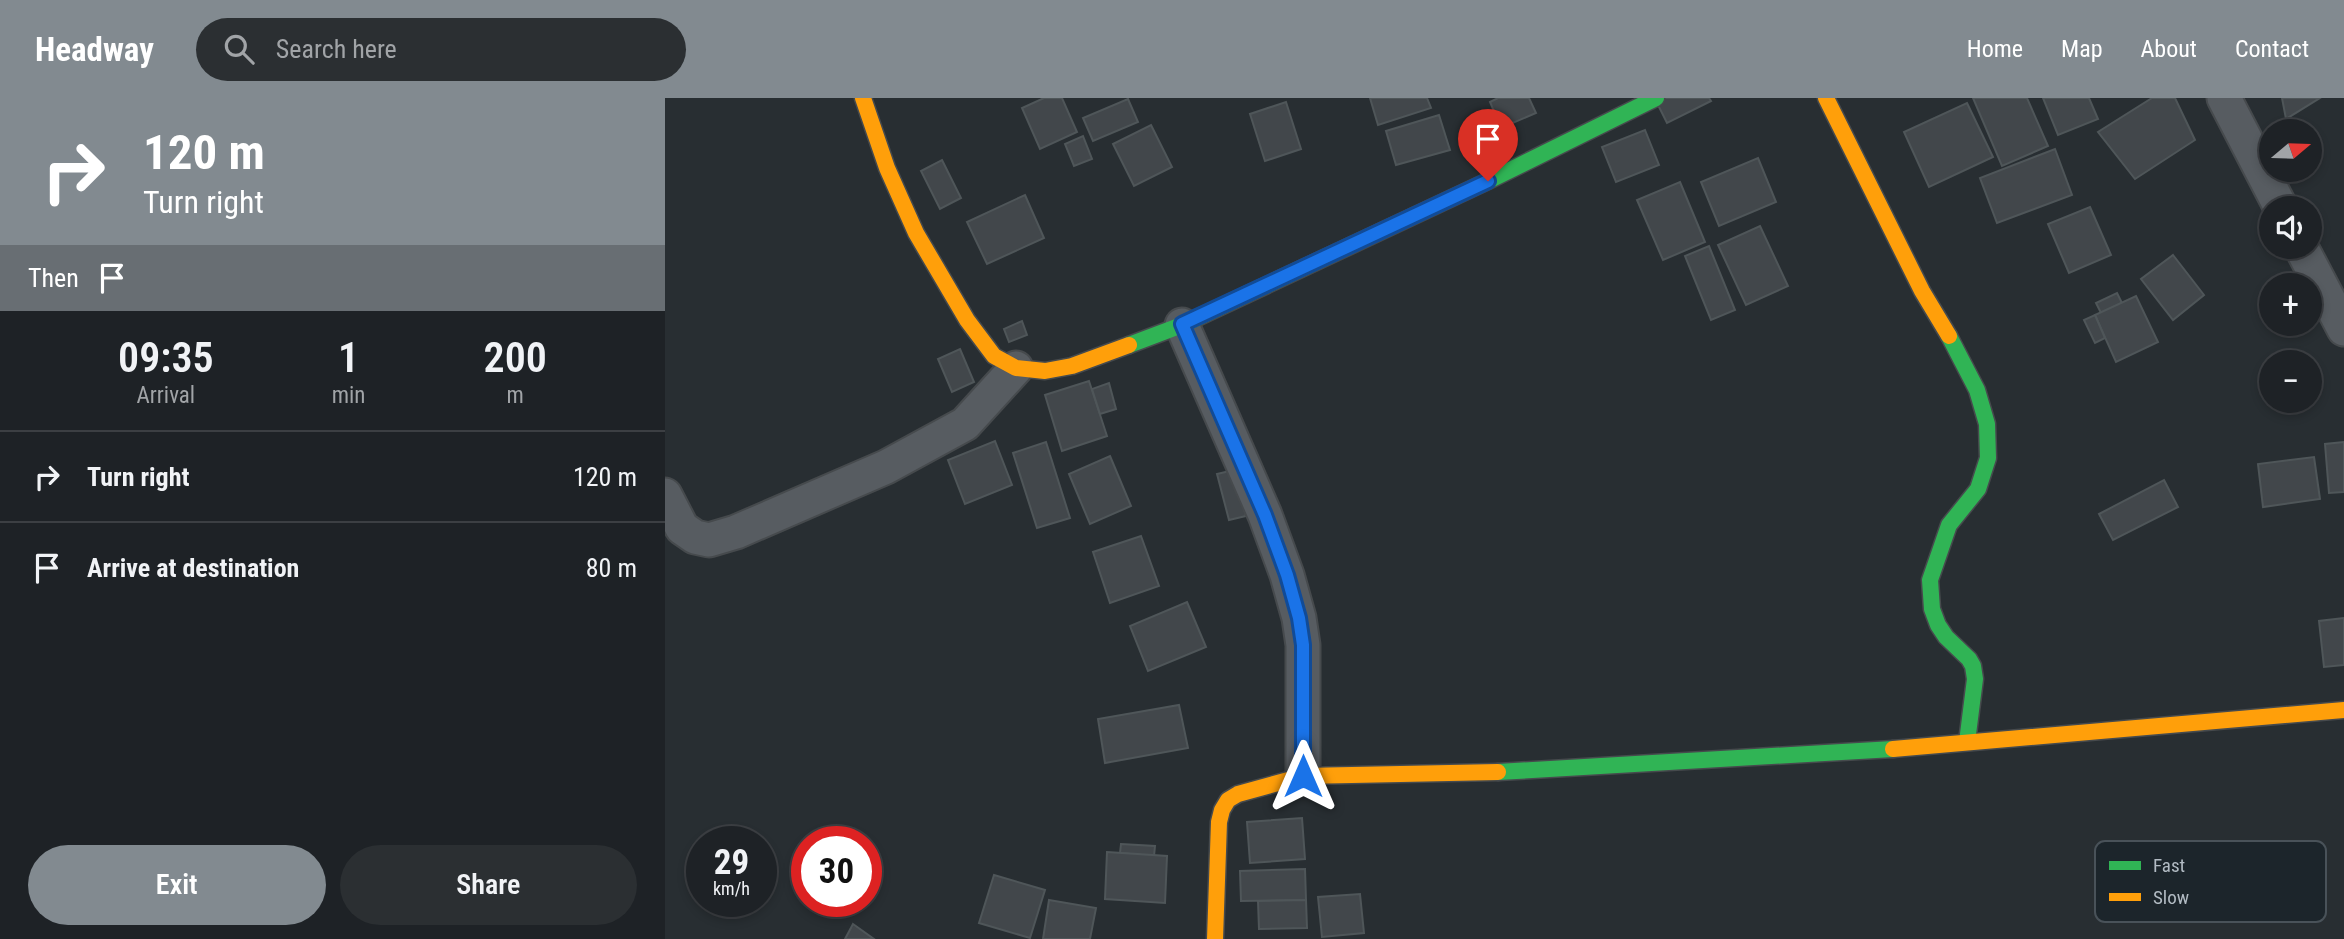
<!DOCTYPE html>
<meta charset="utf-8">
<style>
:root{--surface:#1e2226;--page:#2b2f32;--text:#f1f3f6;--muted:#a1a4a7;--line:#3c3f43;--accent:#828a90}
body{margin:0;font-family:"Roboto Condensed",sans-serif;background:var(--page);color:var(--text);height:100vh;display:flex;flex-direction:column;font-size:26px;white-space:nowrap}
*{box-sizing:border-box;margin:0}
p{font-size:23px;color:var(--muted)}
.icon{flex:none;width:38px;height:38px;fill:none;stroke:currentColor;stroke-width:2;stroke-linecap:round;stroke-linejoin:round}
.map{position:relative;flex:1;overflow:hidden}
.side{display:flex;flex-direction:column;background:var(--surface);width:665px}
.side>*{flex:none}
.top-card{background:#828a90;color:#fff;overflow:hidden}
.needle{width:46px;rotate:71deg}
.controls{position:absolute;left:1594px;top:21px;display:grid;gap:14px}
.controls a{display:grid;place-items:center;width:63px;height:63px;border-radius:50%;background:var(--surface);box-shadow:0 4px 10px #0003,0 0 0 2px var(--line);font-size:35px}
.speed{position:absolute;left:21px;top:728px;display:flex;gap:14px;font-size:35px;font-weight:700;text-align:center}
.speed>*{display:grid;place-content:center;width:91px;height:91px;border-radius:50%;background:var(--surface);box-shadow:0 4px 10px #0003,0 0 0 2px var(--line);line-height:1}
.speed small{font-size:18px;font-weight:400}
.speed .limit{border:10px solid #d22;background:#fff;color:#111}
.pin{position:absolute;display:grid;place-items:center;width:60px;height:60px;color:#fff;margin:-72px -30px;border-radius:50% 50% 50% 0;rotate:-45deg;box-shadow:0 0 7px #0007}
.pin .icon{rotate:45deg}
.me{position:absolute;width:77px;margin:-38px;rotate:0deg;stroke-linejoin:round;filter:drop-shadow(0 0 5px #0008)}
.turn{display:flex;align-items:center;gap:24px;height:147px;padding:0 28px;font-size:32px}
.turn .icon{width:91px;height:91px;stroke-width:2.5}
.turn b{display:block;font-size:49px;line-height:60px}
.then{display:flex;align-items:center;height:66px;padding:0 28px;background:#0003;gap:14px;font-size:26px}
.eta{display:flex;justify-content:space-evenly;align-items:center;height:119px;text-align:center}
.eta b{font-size:42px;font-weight:600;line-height:49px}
.primary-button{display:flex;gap:14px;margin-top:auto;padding:14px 28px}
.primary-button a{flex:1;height:80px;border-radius:42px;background:var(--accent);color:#fff;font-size:28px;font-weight:600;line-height:80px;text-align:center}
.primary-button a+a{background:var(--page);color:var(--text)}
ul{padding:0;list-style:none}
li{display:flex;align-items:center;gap:21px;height:91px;padding:0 28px;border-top:2px solid var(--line)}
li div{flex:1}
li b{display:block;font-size:26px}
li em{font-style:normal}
header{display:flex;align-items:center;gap:42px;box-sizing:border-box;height:98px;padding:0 35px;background:var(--accent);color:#fff}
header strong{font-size:33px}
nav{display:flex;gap:38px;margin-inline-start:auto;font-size:24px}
.search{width:490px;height:63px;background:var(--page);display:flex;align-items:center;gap:18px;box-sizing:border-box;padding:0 24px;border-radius:38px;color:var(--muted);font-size:26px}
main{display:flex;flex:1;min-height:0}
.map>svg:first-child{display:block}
</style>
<header>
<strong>Headway</strong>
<div class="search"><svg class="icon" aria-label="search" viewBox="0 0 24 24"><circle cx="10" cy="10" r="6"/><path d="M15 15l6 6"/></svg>Search here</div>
<nav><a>Home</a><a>Map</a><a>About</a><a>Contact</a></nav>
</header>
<main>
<section class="side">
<div class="top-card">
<div class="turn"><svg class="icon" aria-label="right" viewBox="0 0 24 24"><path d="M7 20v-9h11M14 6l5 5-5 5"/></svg><div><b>120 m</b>Turn right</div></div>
<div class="then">Then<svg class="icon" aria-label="arrive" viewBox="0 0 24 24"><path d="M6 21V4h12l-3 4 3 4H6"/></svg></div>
</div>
<div class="eta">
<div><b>09:35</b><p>Arrival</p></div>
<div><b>1</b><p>min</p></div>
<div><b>200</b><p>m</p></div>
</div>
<ul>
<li><svg class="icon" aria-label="right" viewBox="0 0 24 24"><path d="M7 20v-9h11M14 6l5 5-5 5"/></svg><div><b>Turn right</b></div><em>120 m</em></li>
<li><svg class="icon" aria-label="arrive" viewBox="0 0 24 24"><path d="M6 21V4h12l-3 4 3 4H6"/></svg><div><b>Arrive at destination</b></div><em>80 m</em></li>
</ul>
<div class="primary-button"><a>Exit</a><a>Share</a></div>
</section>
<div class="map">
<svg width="1679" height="841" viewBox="0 0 1679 841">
<rect width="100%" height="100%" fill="#282e32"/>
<g fill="#42474b" stroke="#4f5659" stroke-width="2">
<polygon points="379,0 397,0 412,34 375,51 357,10"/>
<polygon points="705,0 762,0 766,10 713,27"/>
<polygon points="833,0 864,0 871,15 836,30 825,4"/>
<polygon points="997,0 1044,0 1046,3 1002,25 991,3"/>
<polygon points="1308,0 1362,0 1383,48 1337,68"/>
<polygon points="1378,0 1424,0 1433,21 1393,37"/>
<polygon points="1487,0 1510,0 1530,42 1470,81 1433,34"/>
<polygon points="1617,0 1655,0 1621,21"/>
<polygon points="463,1 473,24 428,43 418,20"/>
<polygon points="621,4 636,51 600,63 585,16"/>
<polygon points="1302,5 1328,59 1264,89 1239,34"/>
<polygon points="774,17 785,52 731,67 721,33"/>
<polygon points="486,27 507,69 469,88 448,46"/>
<polygon points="980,32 994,67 951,84 937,49"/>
<polygon points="418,38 427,61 409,68 400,46"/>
<polygon points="1390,51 1407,97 1332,125 1315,80"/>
<polygon points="1093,60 1111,104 1054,128 1036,84"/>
<polygon points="277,62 296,100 275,111 256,73"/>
<polygon points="1015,84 1040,144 998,162 972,102"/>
<polygon points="360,97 379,140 322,166 302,124"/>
<polygon points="1425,109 1446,157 1404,175 1383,126"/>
<polygon points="1095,128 1123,188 1081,207 1053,147"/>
<polygon points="1044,148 1070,212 1046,222 1020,158"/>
<polygon points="1508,157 1539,197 1508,222 1476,181"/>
<polygon points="1452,195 1457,205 1436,215 1431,205"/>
<polygon points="1471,198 1493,244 1451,264 1430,217"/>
<polygon points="1430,217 1440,240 1430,245 1419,222"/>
<polygon points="357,223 362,237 344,244 339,231"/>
<polygon points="295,251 309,284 287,294 273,261"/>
<polygon points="424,283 442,338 397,353 380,297"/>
<polygon points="444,285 451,311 435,316 427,291"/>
<polygon points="330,343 347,387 300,406 283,362"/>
<polygon points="381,344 405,420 372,430 348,355"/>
<polygon points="1679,344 1679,394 1664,395 1660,346"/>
<polygon points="445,358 466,408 425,426 404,376"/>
<polygon points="1649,359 1655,401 1598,409 1593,366"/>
<polygon points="569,372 581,418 564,422 552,376"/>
<polygon points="1499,382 1513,409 1448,442 1434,416"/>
<polygon points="476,438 494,488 445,505 428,454"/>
<polygon points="522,504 541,549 483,573 465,528"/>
<polygon points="1679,520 1679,567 1659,569 1654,523"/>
<polygon points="514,607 523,650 440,665 433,621"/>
<polygon points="637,720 640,761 585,765 582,724"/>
<polygon points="456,746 490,748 489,758 455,755"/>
<polygon points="442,754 502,758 500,805 440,801"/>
<polygon points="640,771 641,802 576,803 575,773"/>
<polygon points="329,777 380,792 365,840 314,825"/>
<polygon points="695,796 699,835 657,839 653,799"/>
<polygon points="384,802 431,810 425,841 378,841"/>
<polygon points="641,802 642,830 594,831 593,803"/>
<polygon points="188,826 209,841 180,841"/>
</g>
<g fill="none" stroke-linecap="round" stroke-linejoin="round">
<g stroke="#464a4d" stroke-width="37">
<g id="street">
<polyline points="1559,0 1616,110"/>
<polyline points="1636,149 1679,231"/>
<polyline points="517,227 600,417 622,477 634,520 638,547 638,678"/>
<polyline points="0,397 17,430 30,439 44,442 71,434 221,369 300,326 351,270"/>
</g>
</g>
<g stroke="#464a4d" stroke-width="19">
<g id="fast">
<polyline points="1284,238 1312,292 1322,326 1323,360 1313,391 1284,427 1265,482 1267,511 1273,527 1281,539 1304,561 1308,568 1310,581 1302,644"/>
<polyline points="464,247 517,227 823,83 991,0"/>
<polyline points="833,674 1228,651"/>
</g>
</g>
<g stroke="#464a4d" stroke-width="19">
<g id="slow">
<polyline points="198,0 222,70 251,135 302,222 329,258 351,270 380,273 407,268 464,247"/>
<polyline points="1161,0 1257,193 1284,238"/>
<polyline points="1228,651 1679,612"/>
<polyline points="550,841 554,724 557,712 563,702 573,696 638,678 833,674"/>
</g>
</g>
<use href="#street" stroke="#575c61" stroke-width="33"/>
<use href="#fast" stroke="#30b455" stroke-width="16"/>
<use href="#slow" stroke="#ff9f0a" stroke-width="16"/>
</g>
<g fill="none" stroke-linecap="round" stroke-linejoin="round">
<g stroke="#114b97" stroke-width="18">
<polyline id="route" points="638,678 638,547 634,520 622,477 600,417 517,226 823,83"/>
</g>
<use href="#route" stroke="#1a73e8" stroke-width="12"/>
</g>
<rect x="1430" y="743" width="231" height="81" rx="10" fill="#1c252b" stroke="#495259" stroke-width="2"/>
<rect x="1444" y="763" width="32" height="9" fill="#30b455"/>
<rect x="1444" y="795" width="32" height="8" fill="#ff9f0a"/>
<g font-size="19" fill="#b2bbc3">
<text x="1488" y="774">Fast</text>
<text x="1488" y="806">Slow</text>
</g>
</svg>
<div class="controls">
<a><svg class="needle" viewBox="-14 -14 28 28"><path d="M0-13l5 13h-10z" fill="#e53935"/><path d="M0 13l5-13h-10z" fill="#a1a4a7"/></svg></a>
<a><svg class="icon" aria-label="sound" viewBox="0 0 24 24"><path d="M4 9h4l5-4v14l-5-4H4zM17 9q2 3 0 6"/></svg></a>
<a>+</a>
<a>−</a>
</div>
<div class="speed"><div>29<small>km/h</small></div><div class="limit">30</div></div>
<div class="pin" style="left:823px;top:83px;background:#d93025"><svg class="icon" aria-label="arrive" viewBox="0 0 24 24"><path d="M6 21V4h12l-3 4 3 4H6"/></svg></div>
<svg class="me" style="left:638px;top:678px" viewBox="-20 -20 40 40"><path d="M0-17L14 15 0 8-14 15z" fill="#1a73e8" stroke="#fff" stroke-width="4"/></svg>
</div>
</main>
